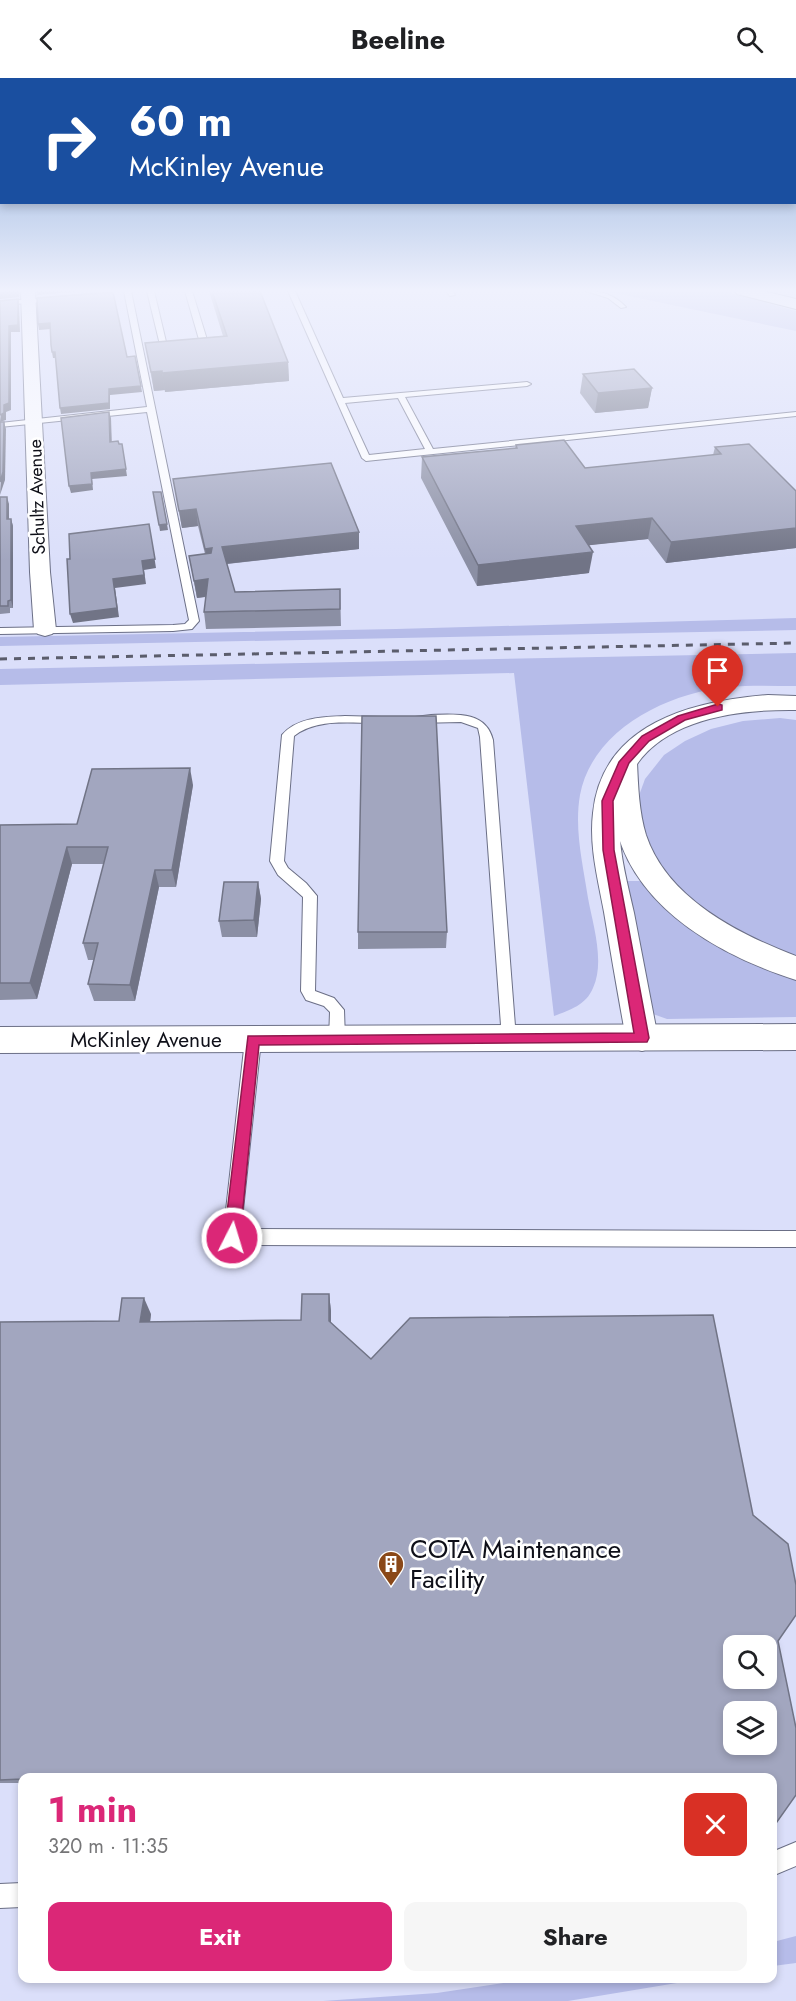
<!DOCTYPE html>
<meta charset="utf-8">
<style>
:root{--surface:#fff;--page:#f6f6f6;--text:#202124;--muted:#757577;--accent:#db2777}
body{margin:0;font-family:Jost,sans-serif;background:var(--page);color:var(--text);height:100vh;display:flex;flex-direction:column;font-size:22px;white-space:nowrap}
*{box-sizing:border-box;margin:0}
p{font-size:20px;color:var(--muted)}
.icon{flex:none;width:33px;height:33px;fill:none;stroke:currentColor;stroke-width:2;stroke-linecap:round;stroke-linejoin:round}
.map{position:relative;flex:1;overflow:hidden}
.details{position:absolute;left:18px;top:1695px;width:759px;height:210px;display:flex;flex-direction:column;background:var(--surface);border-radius:12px;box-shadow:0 3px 9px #0003}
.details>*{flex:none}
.guide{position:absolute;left:0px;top:0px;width:796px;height:126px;box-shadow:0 3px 9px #0003;background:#1a4fa0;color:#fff;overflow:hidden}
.fabs{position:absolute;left:723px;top:1557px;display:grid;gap:12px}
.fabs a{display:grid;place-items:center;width:54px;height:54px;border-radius:12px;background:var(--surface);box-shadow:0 3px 9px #0003;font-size:30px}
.pin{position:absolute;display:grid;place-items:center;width:51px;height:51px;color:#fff;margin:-62px -26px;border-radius:50% 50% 50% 0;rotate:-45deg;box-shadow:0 0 6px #0007}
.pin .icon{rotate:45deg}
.me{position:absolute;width:66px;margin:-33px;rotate:5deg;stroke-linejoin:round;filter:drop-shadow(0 0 4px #0008)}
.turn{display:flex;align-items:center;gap:21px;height:126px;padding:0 30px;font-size:27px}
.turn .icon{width:78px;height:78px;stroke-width:2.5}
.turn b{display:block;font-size:42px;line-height:51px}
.round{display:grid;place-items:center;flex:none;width:63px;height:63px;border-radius:12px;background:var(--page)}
.overview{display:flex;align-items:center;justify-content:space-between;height:102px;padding:0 30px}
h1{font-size:36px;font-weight:700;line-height:45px;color:var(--accent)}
.button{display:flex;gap:12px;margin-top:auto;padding:12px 30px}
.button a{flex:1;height:69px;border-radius:12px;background:var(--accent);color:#fff;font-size:24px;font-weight:700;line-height:69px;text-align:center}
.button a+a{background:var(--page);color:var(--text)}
header{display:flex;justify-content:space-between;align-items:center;height:78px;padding:0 30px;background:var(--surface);font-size:27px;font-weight:700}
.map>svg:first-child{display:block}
</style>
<header><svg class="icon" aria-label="back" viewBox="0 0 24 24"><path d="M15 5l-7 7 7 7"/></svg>Beeline<svg class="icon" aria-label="search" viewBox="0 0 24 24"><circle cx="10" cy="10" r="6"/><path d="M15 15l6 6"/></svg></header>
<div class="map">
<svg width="796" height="1923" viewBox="0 0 796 1923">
<rect width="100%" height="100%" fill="#dbdffa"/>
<g fill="#b6bce9">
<polygon points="605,213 723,213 796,233 796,253"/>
<polygon points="796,540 796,552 0,568 0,559 396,551"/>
<path d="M 796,575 L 796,608 C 774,608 750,607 728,609 C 667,615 592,652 580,717 C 574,751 583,787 588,820 C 593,847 605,884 593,910 C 586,927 570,932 554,938 L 514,595 L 0,607 L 0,591 Z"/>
<polygon points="780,640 796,642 796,882 705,839 648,776 637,723 645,701 664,677 685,663 711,651 743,643"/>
<polygon points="626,803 648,803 796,899 796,939 667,941 653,936"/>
<polygon points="796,1858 796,1885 773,1888 773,1864"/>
<polygon points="537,1900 701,1901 568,1923 323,1923 437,1915"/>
</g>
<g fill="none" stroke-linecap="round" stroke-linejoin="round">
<g stroke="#6b6f86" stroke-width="2">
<g id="service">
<polygon points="124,213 131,213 199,543 192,551 173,553 0,556 0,550 173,547 185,546 189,542 147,334 0,349 0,345 147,329"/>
<polygon points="147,213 154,213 167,268 174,271 198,268 200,265 185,213 192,213 208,265 203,272 173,275 161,271"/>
<path d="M 288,213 L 295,213 L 343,320 L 527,304 L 531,306 L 527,308 L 405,319 L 433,371 L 796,334 L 796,338 L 366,383 L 362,380 ZM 398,320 L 425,371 L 369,377 L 345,325 Z"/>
<polygon points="446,213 453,213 455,217 450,218"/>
<path d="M 586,213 C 603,213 614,217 626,229 L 621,230 L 608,220 Z"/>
<polygon points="59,220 57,223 0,227 0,223"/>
<path d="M 431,637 C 456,636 486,633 493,662 L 516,961 L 514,965 L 504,965 L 502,961 L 480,659 L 478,650 L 461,644 L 415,645 L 409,642 L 415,639 Z"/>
<path d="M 345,638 L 382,639 L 388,642 L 382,645 C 353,646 318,639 294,658 L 284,783 L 288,790 L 306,805 L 317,818 L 315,913 L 334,920 L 344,932 L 345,962 L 342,966 L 332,966 L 329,962 L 330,934 L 324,928 L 306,922 L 301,913 L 303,819 L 278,797 L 270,783 L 282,657 C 297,639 324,639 345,638 Z"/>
<polygon points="253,956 258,958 261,962 241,1151 796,1153 796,1169 232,1167 226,1164 223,1159 245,962 248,958"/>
<polygon points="796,1764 796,1788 772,1798 772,1774"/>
<polygon points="22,1805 22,1829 0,1830 0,1806"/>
</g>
</g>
<g stroke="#6b6f86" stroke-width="2">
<polygon id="minor" points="21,213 35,213 50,494 56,552 52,556 45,558 38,556 34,552 30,494"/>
</g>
<g stroke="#6b6f86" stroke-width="2">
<path id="secondary" d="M 768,617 L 796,618 L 796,632 C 724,631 627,646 620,736 C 617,769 627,803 634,835 C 642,877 650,918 658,960 L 654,969 L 642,973 L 630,969 L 626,960 C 618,918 611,876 604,834 C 598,802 589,768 593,735 C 602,645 693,623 768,617 Z"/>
</g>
<g stroke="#6b6f86" stroke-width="2">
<g id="primary">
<path d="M 624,676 L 633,678 L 637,684 C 638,708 639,734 646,757 C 667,820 738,856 796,878 L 796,902 C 724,879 641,834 618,757 C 611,733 611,708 611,684 L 615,678 Z"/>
<polygon points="796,946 796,972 0,975 0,949"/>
</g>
</g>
<g stroke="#6b6f86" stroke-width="2">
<polygon id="motorway" points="735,213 763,213 796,221 796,231 737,216"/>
</g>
<use href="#service" fill="#fff" fill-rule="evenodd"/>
<use href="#minor" fill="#fff" fill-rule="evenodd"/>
<use href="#secondary" fill="#fff" fill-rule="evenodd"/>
<use href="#primary" fill="#fff" fill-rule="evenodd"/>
<use href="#motorway" fill="#fff" fill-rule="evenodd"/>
<polyline stroke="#5b5d6c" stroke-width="3" stroke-dasharray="7 7" stroke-linecap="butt" points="0,581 796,565"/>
</g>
<g fill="#8b8fa4">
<polygon points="209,213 260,213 288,284 289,303 165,314 165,312 154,313 145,265 223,258"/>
<polygon points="583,296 652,310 648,330 595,335 580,315"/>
<polygon points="516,367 585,390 713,377 715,369 796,413 796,470 666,485 648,461 588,467 589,495 477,508 421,400 422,379 515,370"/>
<polygon points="173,401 359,471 227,486 235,514 340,511 341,548 206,551 204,534 206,519 197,520 189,478 205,476 198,448 182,450"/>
<polygon points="0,419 9,426 9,441 11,441 13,448 13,530 10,530 10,535 0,536"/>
<polygon points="193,707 176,809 159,809 135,923 94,923 88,906 94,882 88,882 83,865 104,786 72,786 37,921 0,922 0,747 77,746"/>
<polygon points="258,804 261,821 257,859 222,859 219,843"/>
<polygon points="358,854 447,854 446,870 358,871"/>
<polygon points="329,1216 331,1233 331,1246 371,1281 778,1563 772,1700 22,1700 22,1705 0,1705 0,1244 119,1243 151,1236 150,1244 301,1242"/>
</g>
<g fill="#717486">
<polygon points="9,213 20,213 19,219 0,221 0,214"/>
<polygon points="37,213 82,213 37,217"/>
<polygon points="18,221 19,228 20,254 11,254 11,332 6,334 6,342 0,344 9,248"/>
<polygon points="50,245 51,251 39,252 38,246"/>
<polygon points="52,274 55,274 57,280 53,280"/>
<polygon points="288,284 289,303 165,314 162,295"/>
<polygon points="162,293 165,312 154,313 151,294"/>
<polygon points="141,308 142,314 110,317 110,331 61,336 60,330 109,311"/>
<polygon points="652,310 648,330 595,335 598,315"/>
<polygon points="109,334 111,340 112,370 110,364"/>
<polygon points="4,344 6,351 5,402 0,417"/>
<polygon points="122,366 127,398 92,401 93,412 71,415 69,408 91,395"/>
<polygon points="7,419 9,426 9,449 7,441"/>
<polygon points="196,431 198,448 182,450 179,433"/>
<polygon points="652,440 648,461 573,469 576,448"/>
<polygon points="11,441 13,448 13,530 11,522"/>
<polygon points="149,446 156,490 144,492 146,506 115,510 119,539 73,545 70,536 113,501 142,483"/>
<polygon points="167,446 168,452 160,453 159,447"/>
<polygon points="796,450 796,470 666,485 671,464"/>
<polygon points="359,454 359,471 225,486 222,469"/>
<polygon points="212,470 214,487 207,488 205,471"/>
<polygon points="593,474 589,495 477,508 478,487"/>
<polygon points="208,501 210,518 197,520 194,503"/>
<polygon points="190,690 193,707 176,809 172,792"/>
<polygon points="67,769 72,786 37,921 30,905"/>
<polygon points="155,792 159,809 135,923 130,907"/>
<polygon points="258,804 261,821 257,859 254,842"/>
<polygon points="329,1216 331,1233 331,1260 329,1243"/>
<polygon points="144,1220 151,1236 148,1260 140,1244"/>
</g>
<g fill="#a2a6bf" stroke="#717486" stroke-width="1.5" fill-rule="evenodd">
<polygon points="212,213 260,213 288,284 162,295 162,293 151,294 145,265 227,258"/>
<polygon points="113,214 127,279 135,278 141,308 109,311 109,325 60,330 55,274 52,274 51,267 50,245 38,246 37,220"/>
<polygon points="18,221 18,247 9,248 9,325 4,327 4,335 0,337 0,223"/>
<polygon points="634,291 652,310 598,315 583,296"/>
<polygon points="109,334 110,364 118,363 119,366 122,366 126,391 91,395 92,406 69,408 61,340"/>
<polygon points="0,344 4,344 3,394 0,404"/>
<polygon points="564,362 585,390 721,376 715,369 749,366 796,413 796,450 671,464 652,440 576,448 593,474 478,487 422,379 517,370 516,367"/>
<polygon points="331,385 359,454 222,469 235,514 340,511 340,531 204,534 208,501 194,503 189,478 211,475 212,470 205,471 196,431 179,433 173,401"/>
<polygon points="153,414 161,414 167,446 159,447"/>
<polygon points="0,419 7,419 7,441 11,441 11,522 8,523 8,528 0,528"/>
<polygon points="149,446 155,481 142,483 144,497 113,501 117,530 70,536 67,481 70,481 69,456"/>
<polygon points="362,638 436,638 447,854 358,854"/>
<polygon points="190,690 172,792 155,792 130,907 88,906 98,865 83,865 108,769 67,769 30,905 0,905 0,747 77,746 92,691"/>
<polygon points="224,804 258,804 254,842 219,843"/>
<path d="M 302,1216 L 329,1216 L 329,1243 L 371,1281 L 410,1240 L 713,1237 L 753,1437 L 788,1466 L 796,1507 L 796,1537 L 778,1563 L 796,1650 L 796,1717 L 772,1751 L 772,1700 L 22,1700 L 22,1701 L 0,1702 L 0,1244 L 119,1243 L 122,1220 L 144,1220 L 140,1244 L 301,1242 ZM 734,1568 L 766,1568 L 766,1600 L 734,1600 ZM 734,1634 L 766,1634 L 766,1666 L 734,1666 Z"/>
</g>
<linearGradient id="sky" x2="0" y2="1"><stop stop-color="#80a4d5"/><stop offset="0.44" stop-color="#eff1fd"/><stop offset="1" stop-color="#eff1fd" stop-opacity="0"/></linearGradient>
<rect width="796" height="483" fill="url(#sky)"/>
<polygon fill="#db2777" stroke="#8e194d" stroke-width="1.5" points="718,626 722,627 722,632 685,642 649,663 629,685 613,723 614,772 649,960 647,964 259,967 240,1160 237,1164 232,1167 226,1164 224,1160 248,958 634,955 603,772 602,723 619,684 642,658 678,638"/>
<defs>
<g id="building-pin" transform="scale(1.35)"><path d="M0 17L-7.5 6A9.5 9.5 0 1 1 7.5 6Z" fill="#8a4818" stroke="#fff"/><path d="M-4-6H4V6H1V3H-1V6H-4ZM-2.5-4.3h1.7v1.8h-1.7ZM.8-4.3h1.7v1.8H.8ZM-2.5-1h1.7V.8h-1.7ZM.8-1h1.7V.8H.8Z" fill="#fff"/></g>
</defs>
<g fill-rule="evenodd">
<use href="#building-pin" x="391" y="1486"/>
</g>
<g text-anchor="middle" stroke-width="5" stroke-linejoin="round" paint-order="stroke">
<g font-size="18" fill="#0e0f18" stroke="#fff">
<text transform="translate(37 419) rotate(-92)" y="6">Schultz Avenue</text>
</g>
<g font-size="21" fill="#0e0f18" stroke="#fff">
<text x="146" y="969">McKinley Avenue</text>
</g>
<g font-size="26" fill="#0e0f18" stroke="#fff" text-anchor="start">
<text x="410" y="1480">COTA Maintenance<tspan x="410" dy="30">Facility</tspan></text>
</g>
</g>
</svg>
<div class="fabs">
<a><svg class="icon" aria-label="search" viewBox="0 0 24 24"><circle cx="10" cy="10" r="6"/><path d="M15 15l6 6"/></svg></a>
<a><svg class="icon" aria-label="layers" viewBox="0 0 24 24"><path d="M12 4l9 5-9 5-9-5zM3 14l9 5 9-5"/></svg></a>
</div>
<div class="pin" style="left:718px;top:629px;background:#d93025"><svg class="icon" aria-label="arrive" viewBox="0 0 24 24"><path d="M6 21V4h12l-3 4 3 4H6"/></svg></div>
<svg class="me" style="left:232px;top:1160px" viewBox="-20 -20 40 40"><circle r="17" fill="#db2777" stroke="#fff" stroke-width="3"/><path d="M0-11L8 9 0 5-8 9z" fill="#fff"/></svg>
<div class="guide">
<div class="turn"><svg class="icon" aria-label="right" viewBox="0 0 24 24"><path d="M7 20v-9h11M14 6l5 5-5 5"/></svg><div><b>60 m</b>McKinley Avenue</div></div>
</div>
<section class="details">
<div class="overview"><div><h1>1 min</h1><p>320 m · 11:35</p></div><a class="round" style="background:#d93025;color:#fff"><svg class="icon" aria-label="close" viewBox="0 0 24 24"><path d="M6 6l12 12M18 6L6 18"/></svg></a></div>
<div class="button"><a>Exit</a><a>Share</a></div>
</section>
</div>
